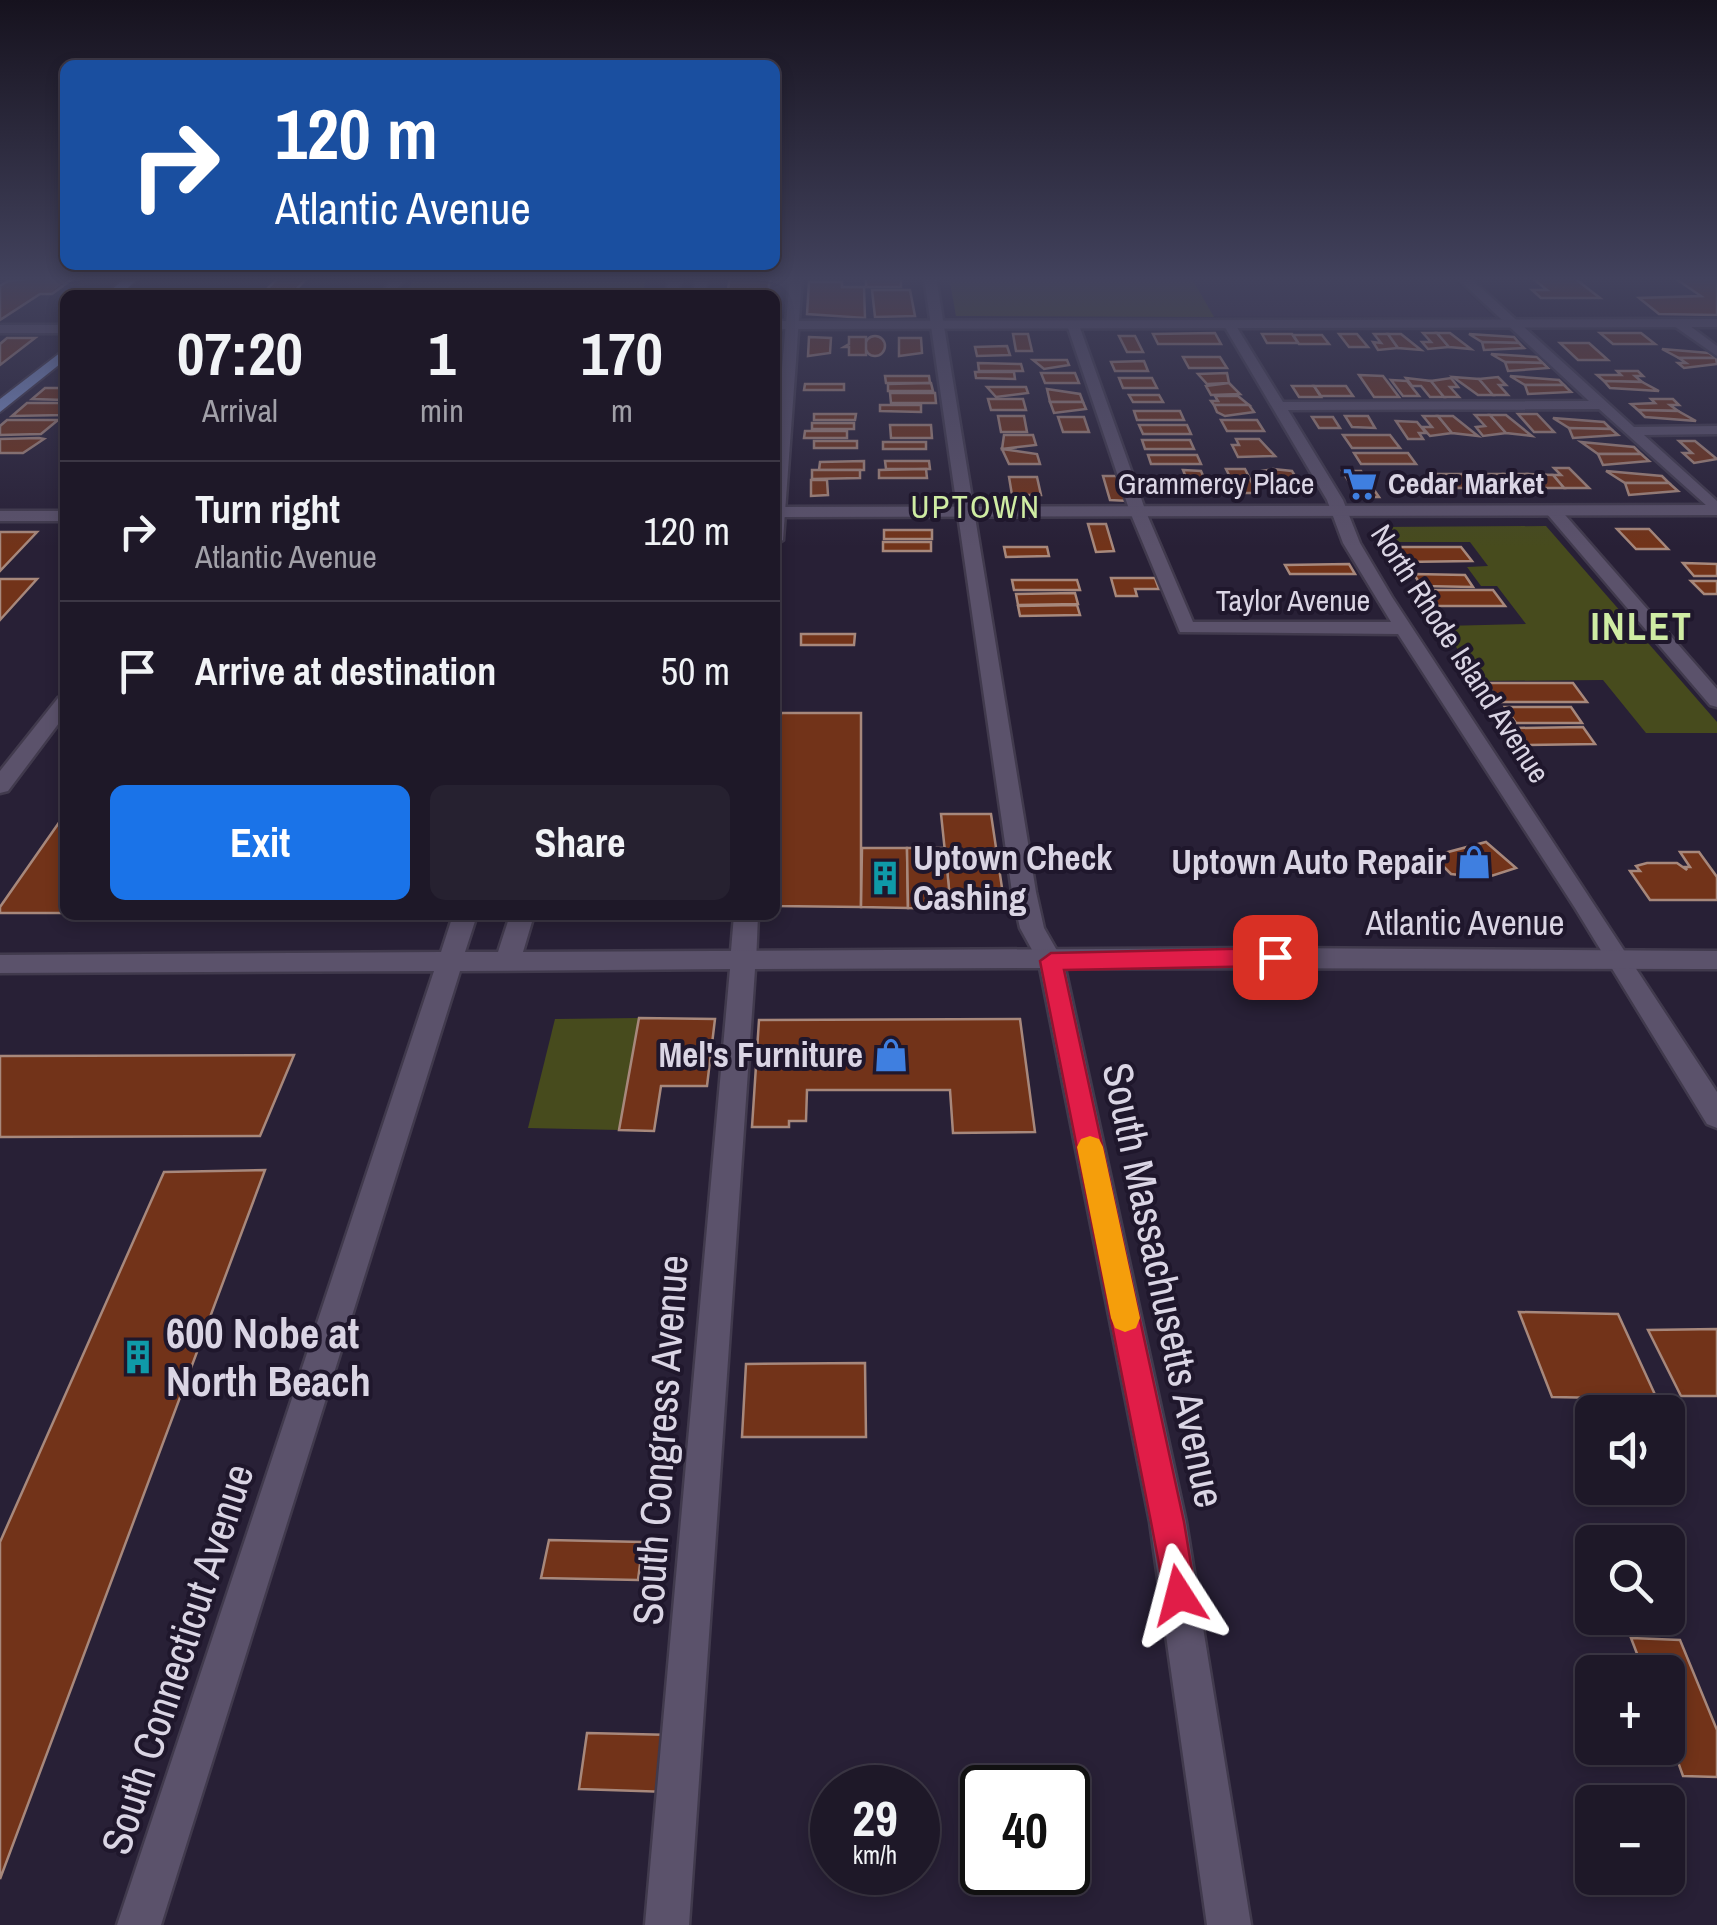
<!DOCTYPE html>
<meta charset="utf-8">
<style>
:root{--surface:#1e1828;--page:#262130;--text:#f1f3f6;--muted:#a1a0a8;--line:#3c3745;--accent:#1a73e8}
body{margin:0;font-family:"Archivo Narrow",sans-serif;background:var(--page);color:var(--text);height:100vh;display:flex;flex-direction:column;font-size:38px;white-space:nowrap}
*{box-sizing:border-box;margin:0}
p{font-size:32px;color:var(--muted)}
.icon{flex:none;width:55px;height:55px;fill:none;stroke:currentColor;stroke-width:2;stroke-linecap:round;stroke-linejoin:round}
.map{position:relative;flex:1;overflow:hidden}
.drawer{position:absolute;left:60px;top:290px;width:720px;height:630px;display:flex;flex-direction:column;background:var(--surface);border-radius:15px;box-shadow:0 5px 15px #0003,0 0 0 2px var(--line)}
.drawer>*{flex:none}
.top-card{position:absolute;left:60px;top:60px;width:720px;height:210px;border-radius:15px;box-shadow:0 5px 15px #0003,0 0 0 2px var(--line);background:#1a4fa0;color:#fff;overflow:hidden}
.tools{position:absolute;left:1575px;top:1395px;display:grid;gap:20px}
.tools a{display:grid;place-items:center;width:110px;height:110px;border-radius:15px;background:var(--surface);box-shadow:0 5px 15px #0003,0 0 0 2px var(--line);font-size:50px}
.speed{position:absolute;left:810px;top:1765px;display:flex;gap:20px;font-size:50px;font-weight:700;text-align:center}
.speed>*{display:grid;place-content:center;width:130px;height:130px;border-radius:50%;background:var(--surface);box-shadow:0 5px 15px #0003,0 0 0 2px var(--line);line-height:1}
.speed small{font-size:25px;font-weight:400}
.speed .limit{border:5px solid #111;border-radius:15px;background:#fff;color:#111}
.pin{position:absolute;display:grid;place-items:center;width:85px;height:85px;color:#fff;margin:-42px;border-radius:20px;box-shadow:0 5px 15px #0006}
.me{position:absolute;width:110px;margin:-55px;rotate:351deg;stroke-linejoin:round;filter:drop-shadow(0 0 8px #0008)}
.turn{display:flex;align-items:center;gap:35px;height:210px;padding:0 50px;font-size:45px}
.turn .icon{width:130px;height:130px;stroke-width:2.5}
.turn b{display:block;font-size:70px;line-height:85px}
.eta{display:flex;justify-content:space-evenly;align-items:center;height:170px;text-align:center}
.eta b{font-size:60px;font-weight:700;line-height:70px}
.button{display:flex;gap:20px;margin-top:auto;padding:20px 50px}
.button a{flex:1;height:115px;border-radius:15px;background:var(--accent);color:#fff;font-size:40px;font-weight:700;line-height:115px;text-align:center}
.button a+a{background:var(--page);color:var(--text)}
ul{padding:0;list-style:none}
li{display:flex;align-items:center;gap:30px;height:140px;padding:0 50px;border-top:2px solid var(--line)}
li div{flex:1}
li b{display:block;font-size:38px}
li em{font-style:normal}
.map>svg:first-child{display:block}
</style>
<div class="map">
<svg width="1717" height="1925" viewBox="0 0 1717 1925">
<rect width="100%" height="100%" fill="#282036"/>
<polygon fill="#322743" points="949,277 1451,277 1494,317 956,316"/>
<g fill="#474b1d">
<polygon points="416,277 647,277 641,295 403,295"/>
<polygon points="949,277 1191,277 1214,317 956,316"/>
<polygon points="1546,526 1717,722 1717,733 1646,733 1603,680 1479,681 1442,626 1526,624 1497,586 1481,586 1467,567 1488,566 1470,542 1391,542 1380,527"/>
<polygon points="639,1018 619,1130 528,1128 555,1019"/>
</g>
<g fill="#723319" stroke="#a7887c" stroke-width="2.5">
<polygon points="46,277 75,277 52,294 40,294 0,320 0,286 8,281"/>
<polygon points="279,277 308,277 292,294 314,294 261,295"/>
<polygon points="730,277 770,277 768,295 727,295"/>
<rect x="866" y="277" width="35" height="10"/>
<polygon points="1531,277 1573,277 1600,298 1541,298 1532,290 1547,290"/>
<polygon points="1673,277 1717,279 1717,315 1659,314 1639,298 1701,296"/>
<polygon points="809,282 842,282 842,287 864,287 865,318 807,314"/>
<polygon points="872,290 910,290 915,316 875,317"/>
<polygon points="1215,333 1221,344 1158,344 1153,334"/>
<polygon points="1423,333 1437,333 1449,347 1428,349 1422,342 1431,342"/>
<polygon points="1437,333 1450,333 1471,349 1449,347"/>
<polygon points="1600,333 1641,333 1655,344 1613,344"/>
<polygon points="1013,334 1028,334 1032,351 1016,351"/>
<polygon points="1262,334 1292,334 1298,343 1267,343"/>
<polygon points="1339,334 1357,334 1368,347 1349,347"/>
<polygon points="1374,334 1388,334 1398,348 1378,350 1373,342 1381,343"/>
<polygon points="1388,334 1401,334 1421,350 1398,348"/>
<polygon points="1469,334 1514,337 1519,343 1482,342"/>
<polygon points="1293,335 1322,335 1329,344 1299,344"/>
<circle cx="875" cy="346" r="10"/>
<polygon points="1119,336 1135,336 1143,352 1127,352"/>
<polygon points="809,337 831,338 830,353 808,356"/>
<polygon points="849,337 866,337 866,355 849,355 849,347 844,347 849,344"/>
<polygon points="7,338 35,338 0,365 0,344"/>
<polygon points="899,338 921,338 922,353 899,356"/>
<polygon points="1482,342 1519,343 1524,348 1484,350"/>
<polygon points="1560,343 1589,343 1608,360 1578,360"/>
<polygon points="1007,346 1010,355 977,356 975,347"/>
<polygon points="1662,349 1709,353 1716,358 1679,358"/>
<polygon points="1491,354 1537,357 1543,363 1505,362"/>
<polygon points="1183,357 1220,357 1227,368 1189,368"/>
<polygon points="1679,358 1716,358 1717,364 1684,368 1678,363 1686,363"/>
<polygon points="1033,360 1067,360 1069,365 1044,369"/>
<polygon points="1144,361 1148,371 1115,371 1111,362"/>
<polygon points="1505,362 1543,363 1548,368 1508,371"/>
<polygon points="978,363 1021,364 1023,371 979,371"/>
<polygon points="1617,371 1638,371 1643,376 1635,376 1642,382 1604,381 1597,375 1621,375"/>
<polygon points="975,372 1014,372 1015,379 976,378"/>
<polygon points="1041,373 1075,373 1079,383 1045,383"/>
<polygon points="1227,373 1229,383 1207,384 1198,374"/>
<polygon points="1359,375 1383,376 1399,397 1374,397"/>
<polygon points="885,376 929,376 930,383 886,383"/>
<polygon points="1510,376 1559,380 1564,385 1525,385"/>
<polygon points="1453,377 1479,379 1493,395 1478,395"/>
<polygon points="1498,377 1506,385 1499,385 1508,395 1493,395 1479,379"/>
<polygon points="1119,378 1152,378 1157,388 1123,388"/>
<polygon points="1406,378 1431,381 1444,397 1430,397 1421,386 1412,386"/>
<polygon points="1451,378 1458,387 1450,387 1459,397 1444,397 1431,381"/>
<polygon points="1391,380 1407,381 1419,396 1403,396"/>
<polygon points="1604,381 1642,382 1659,391 1610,388"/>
<polygon points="931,383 933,391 888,391 888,384"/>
<polygon points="1229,383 1240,394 1211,395 1206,386"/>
<polygon points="805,384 844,384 844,390 804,390"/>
<polygon points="1525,385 1564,385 1571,392 1528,394"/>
<polygon points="1292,386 1314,386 1321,397 1299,397"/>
<polygon points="1314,386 1346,386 1353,396 1321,396"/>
<polygon points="987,387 1026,387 1028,393 996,397"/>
<polygon points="45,388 65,388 65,400 32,399"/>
<polygon points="1047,389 1080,394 1083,402 1050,402"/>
<polygon points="890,393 935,393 936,403 891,403"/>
<polygon points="1129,395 1159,395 1163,402 1133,402"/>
<polygon points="1215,396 1238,396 1249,405 1214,405 1211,401 1218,401"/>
<polygon points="988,399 1023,399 1026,410 991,410"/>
<polygon points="1651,399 1673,399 1679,405 1670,405 1678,411 1638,410 1631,404 1655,403"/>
<polygon points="1050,402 1083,402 1086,409 1054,413"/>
<polygon points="27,403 65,403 65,415 12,416"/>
<polygon points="880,405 921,405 921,412 880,411"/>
<polygon points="1214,405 1249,405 1254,412 1225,416 1217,412"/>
<polygon points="1638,410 1678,411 1696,421 1645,417"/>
<polygon points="1134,411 1180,411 1184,420 1137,420"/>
<polygon points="814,414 856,414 855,420 814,420"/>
<polygon points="1518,414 1537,414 1554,432 1534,432"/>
<polygon points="1475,415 1490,415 1506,433 1483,436 1476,427 1485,426"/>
<polygon points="1490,415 1506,415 1532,436 1506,433"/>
<polygon points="998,416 1024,416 1027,432 1001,432"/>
<polygon points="1345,416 1368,416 1375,428 1352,427"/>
<polygon points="1423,416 1438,416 1452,433 1430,436 1422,427 1432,427"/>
<polygon points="1438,416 1453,416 1478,436 1452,433"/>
<polygon points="1058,417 1084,417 1089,432 1063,432"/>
<polygon points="1312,417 1333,417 1340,428 1319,428"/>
<polygon points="1553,418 1604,422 1611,429 1569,428"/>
<polygon points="7,420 58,420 41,434 0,435 0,426"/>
<polygon points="1221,420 1257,420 1264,431 1227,431"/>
<polygon points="1396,421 1417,422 1426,433 1419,433 1423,439 1408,439"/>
<rect x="812" y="423" width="42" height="6"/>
<polygon points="890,425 931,425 932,438 891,438"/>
<polygon points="1139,425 1187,425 1191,434 1143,434"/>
<polygon points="1569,428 1611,429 1618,435 1573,438"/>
<polygon points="805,431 847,431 847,438 804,438"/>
<polygon points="1004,435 1033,435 1036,445 1002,449"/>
<polygon points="1343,435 1390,435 1400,448 1352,448"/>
<polygon points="0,439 39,438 44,439 23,453 0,453"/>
<polygon points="1236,439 1259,439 1275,456 1238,457 1232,445 1239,445"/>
<polygon points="1142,440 1190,440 1194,449 1145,449"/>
<rect x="814" y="441" width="43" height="7"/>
<polygon points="1679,441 1695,441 1717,459 1694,463 1683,453 1692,453"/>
<rect x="883" y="442" width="43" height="7"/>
<polygon points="1581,442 1634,447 1641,454 1598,454"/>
<polygon points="1002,449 1037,454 1040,464 1009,464"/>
<polygon points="1354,453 1408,453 1416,464 1361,464"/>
<polygon points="1598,454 1641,454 1649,461 1603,465"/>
<polygon points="1148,455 1197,455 1201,464 1151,464"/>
<polygon points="864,461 864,470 819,470 820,462"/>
<polygon points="885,461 929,461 930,469 886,469"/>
<polygon points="1554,468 1569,468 1589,488 1564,488 1553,475 1561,475"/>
<polygon points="926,469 927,478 879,478 879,470"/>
<polygon points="1226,469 1245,469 1257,493 1238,493"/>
<polygon points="1273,469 1292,471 1306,494 1275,495 1262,471"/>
<polygon points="812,470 860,470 860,478 812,479"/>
<polygon points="1183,470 1201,471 1211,494 1193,494"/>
<polygon points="1342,471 1361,471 1379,497 1359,497"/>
<polygon points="1606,471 1662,476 1669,483 1625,483"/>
<polygon points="1435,474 1465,474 1476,488 1445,488"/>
<polygon points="1465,474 1483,474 1494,488 1476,488"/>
<polygon points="1483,474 1504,474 1515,488 1494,488"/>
<polygon points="1504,474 1528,474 1539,488 1515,488"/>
<polygon points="1528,474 1553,475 1564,488 1539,488"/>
<polygon points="1103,476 1122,476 1129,501 1110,500"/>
<polygon points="1009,477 1037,477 1041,495 1012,495"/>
<polygon points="811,480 827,480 828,495 811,496"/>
<polygon points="1625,483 1669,483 1678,491 1629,495"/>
<polygon points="1088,524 1106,524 1114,551 1096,552"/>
<polygon points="1617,529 1649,529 1668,549 1636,549"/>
<rect x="884" y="530" width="48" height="9"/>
<polygon points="0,532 37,532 0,571"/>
<rect x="883" y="542" width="48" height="9"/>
<polygon points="1004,547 1047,547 1049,556 1006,557"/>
<polygon points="1394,547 1461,547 1472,561 1403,562"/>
<polygon points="1683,563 1717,564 1717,576 1694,576"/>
<polygon points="1349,564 1355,574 1290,574 1285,565"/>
<polygon points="1414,574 1465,575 1473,587 1421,586"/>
<polygon points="1111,578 1155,578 1159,589 1135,589 1137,596 1116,596"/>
<polygon points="0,579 37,579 0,620"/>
<polygon points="1012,580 1077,580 1080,590 1014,590"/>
<polygon points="1691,581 1717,581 1717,594 1704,594"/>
<polygon points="1427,590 1493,590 1505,606 1438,606"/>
<polygon points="1075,593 1078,604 1018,605 1016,594"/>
<polygon points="1077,605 1080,615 1020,616 1018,606"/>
<polygon points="801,634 855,634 854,645 801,645"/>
<polygon points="1487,683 1573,683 1587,702 1499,702"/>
<polygon points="1505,707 1571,707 1582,723 1516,723"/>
<polygon points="781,713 861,713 861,907 775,906 775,800"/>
<polygon points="1583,727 1595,744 1528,745 1517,728"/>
<polygon points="65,814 65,913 0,913 0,907"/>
<polygon points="941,814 991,814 1005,908 951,909"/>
<polygon points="1486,842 1516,868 1485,878 1451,874 1433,856"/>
<polygon points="862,848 907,848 908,908 861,907"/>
<polygon points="907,848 945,848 951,909 908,908"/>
<polygon points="1680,852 1699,852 1717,877 1717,900 1650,900 1630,871 1640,871 1636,866 1647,863 1677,863 1687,870 1685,867 1690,867"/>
<polygon points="639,1018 715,1019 707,1086 661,1086 654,1131 619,1130"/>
<polygon points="1020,1019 1035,1132 953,1133 950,1090 807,1090 806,1121 789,1121 789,1127 752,1127 759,1020"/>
<polygon points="294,1055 260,1136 0,1137 0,1056"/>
<polygon points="265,1170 0,1879 0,1542 164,1172"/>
<polygon points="1519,1312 1618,1314 1657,1399 1552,1397"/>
<polygon points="1717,1329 1717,1396 1681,1396 1648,1330"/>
<polygon points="865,1363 866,1437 742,1437 746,1364"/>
<polygon points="549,1540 643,1542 638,1580 541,1578"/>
<polygon points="1631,1638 1680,1640 1717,1730 1717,1777 1683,1776 1668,1734 1668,1672 1644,1672"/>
<polygon points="587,1733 674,1735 668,1792 579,1789"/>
</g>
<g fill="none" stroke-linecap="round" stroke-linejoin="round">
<g stroke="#413a4d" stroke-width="5">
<g id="minor">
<polygon points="394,277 406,277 392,295 380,295"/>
<polygon points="790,277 802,277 783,540 775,545 775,447"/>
<polygon points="924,277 936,277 1036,892 1044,928 1063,961 1060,968 1042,968 1020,928 1012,892"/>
<polygon points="1456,277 1469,277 1634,427 1717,426 1717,434 1644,435 1717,501 1717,515 1599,409 1288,410 1343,500 1360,543 1392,597 1717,1092 1717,1128 1707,1124 1575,908 1398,634 1180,632 1130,512 1067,325 1073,321 1079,325 1146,512 1193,622 1391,622 1343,543 1327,500 1223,324 1233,321 1283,402 1589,401"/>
<polygon points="1674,320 1682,320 1717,346 1717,356 1674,326"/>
<polygon points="1547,508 1559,508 1717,689 1717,707 1710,705 1547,514"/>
<polygon points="65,696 65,715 8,791 0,793 0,771 58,698"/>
<polygon points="734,915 758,915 756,963 752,970 734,970 730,963"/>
</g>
</g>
<g stroke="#413a4d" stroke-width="5">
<g id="tertiary">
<polygon points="670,277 682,277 677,295 665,295"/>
<polygon points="697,277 709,277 704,295 692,295"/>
<polygon points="1717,319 1717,327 775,329 775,321"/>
<rect x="0" y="325" width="65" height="8"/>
<polygon points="1717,505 1717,515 775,517 775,507"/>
<rect x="0" y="511" width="65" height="10"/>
<polygon points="453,915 477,915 465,952 498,952 510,915 534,915 523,952 1275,948 1717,951 1717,969 1065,968 1186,1522 1251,1925 1207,1925 1150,1522 1040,968 755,969 689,1925 645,1925 730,969 460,971 161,1925 117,1925 434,971 0,973 0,955 441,952"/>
</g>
</g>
<g stroke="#413a4d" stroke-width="4">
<g id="trunk">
<polygon points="126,277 140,277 120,295 106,295"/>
<polygon points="65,349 65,360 0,412 0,399"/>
</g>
</g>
<use href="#minor" fill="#5b526b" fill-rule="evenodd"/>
<use href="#tertiary" fill="#5b526b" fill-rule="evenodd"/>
<use href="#trunk" fill="#8097d3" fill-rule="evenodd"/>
</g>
<linearGradient id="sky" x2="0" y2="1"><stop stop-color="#16121e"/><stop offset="0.51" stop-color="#42425d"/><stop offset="1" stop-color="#42425d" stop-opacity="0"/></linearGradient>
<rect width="1717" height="547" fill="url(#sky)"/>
<polygon fill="#e11d48" stroke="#92132f" stroke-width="2.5" points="1275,948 1286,957 1275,966 1064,970 1184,1522 1196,1595 1191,1607 1179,1612 1167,1607 1151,1522 1040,961 1051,953"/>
<polygon fill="#f59e0b" points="1090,1136 1099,1139 1103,1147 1140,1318 1136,1328 1125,1332 1115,1328 1111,1318 1077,1147 1081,1139"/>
<defs>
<g id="supermarket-bare" transform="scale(2.7)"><path d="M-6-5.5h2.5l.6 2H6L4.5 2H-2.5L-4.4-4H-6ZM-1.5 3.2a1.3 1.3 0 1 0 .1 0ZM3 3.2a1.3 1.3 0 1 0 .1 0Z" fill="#3f7fe0" stroke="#1f172c" stroke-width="2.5" paint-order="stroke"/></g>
<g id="shop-bare" transform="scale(2.7)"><path d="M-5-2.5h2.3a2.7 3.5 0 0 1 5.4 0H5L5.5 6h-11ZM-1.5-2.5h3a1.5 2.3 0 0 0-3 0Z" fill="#3f7fe0" stroke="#1f172c" stroke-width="2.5" paint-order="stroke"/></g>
<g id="building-bare" transform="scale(2.7)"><path d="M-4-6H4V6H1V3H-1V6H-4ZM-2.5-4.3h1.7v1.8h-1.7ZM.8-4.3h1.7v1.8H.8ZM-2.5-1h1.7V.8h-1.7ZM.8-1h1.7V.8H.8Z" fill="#0f9aa8" stroke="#1f172c" stroke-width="2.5" paint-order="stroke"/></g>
</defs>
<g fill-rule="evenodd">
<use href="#supermarket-bare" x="1360" y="484"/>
<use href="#shop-bare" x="1474" y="862"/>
<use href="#building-bare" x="885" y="878"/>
<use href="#shop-bare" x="891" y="1055"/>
<use href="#building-bare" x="138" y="1357"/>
</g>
<g text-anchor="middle" stroke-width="8" stroke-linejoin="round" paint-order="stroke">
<g font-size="30" fill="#dad5e4" stroke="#1f172c">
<text x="1216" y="494">Grammercy Place</text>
<text x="1293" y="611">Taylor Avenue</text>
<text transform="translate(1460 654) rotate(57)" y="10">North Rhode Island Avenue</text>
</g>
<g font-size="30" font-weight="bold" fill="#dad5e4" stroke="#1f172c" text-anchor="start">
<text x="1388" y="494">Cedar Market</text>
</g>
<g font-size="32" letter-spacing="2.5" fill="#cfeca3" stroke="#1f172c">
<text x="976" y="518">UPTOWN</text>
</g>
<g font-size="35" font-weight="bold" fill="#dad5e4" stroke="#1f172c" text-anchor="end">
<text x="913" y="870" text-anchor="start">Uptown Check<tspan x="913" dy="40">Cashing</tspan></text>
<text x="1446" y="874">Uptown Auto Repair</text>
<text x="863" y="1067">Mel's Furniture</text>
</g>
<g font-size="35" fill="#dad5e4" stroke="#1f172c">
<text x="1465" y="935">Atlantic Avenue</text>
</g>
<g font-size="38" font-weight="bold" letter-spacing="2.5" fill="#cfeca3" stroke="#1f172c">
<text x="1642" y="640">INLET</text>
</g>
<g font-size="42" fill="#dad5e4" stroke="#1f172c">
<text transform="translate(1164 1285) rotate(78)" y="15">South Massachusetts Avenue</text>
<text transform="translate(660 1440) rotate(-86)" y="15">South Congress Avenue</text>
<text transform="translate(177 1659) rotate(-72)" y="15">South Connecticut Avenue</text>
</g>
<g font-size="42" font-weight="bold" fill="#dad5e4" stroke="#1f172c" text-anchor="start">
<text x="166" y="1348">600 Nobe at<tspan x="166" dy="48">North Beach</tspan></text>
</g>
</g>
</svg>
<div class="tools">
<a><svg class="icon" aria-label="sound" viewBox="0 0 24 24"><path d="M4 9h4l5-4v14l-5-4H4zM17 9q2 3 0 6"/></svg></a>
<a><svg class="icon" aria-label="search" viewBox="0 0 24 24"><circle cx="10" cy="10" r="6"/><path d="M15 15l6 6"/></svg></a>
<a>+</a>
<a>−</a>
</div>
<div class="speed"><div>29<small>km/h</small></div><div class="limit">40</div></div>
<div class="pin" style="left:1275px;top:957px;background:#d93025"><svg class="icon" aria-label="arrive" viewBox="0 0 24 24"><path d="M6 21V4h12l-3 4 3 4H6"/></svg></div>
<svg class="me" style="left:1179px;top:1595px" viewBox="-20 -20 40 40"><path d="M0-17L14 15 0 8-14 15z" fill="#e11d48" stroke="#fff" stroke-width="4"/></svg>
<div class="top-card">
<div class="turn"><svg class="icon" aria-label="right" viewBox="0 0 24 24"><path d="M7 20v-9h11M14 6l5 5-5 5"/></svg><div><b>120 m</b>Atlantic Avenue</div></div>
</div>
<section class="drawer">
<div class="eta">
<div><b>07:20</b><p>Arrival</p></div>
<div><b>1</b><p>min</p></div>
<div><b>170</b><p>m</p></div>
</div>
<ul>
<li><svg class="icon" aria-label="right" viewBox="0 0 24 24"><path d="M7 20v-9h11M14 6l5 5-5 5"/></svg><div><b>Turn right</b><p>Atlantic Avenue</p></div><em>120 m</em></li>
<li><svg class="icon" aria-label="arrive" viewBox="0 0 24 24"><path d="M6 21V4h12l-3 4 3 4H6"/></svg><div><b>Arrive at destination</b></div><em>50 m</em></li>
</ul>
<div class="button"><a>Exit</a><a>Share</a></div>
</section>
</div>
